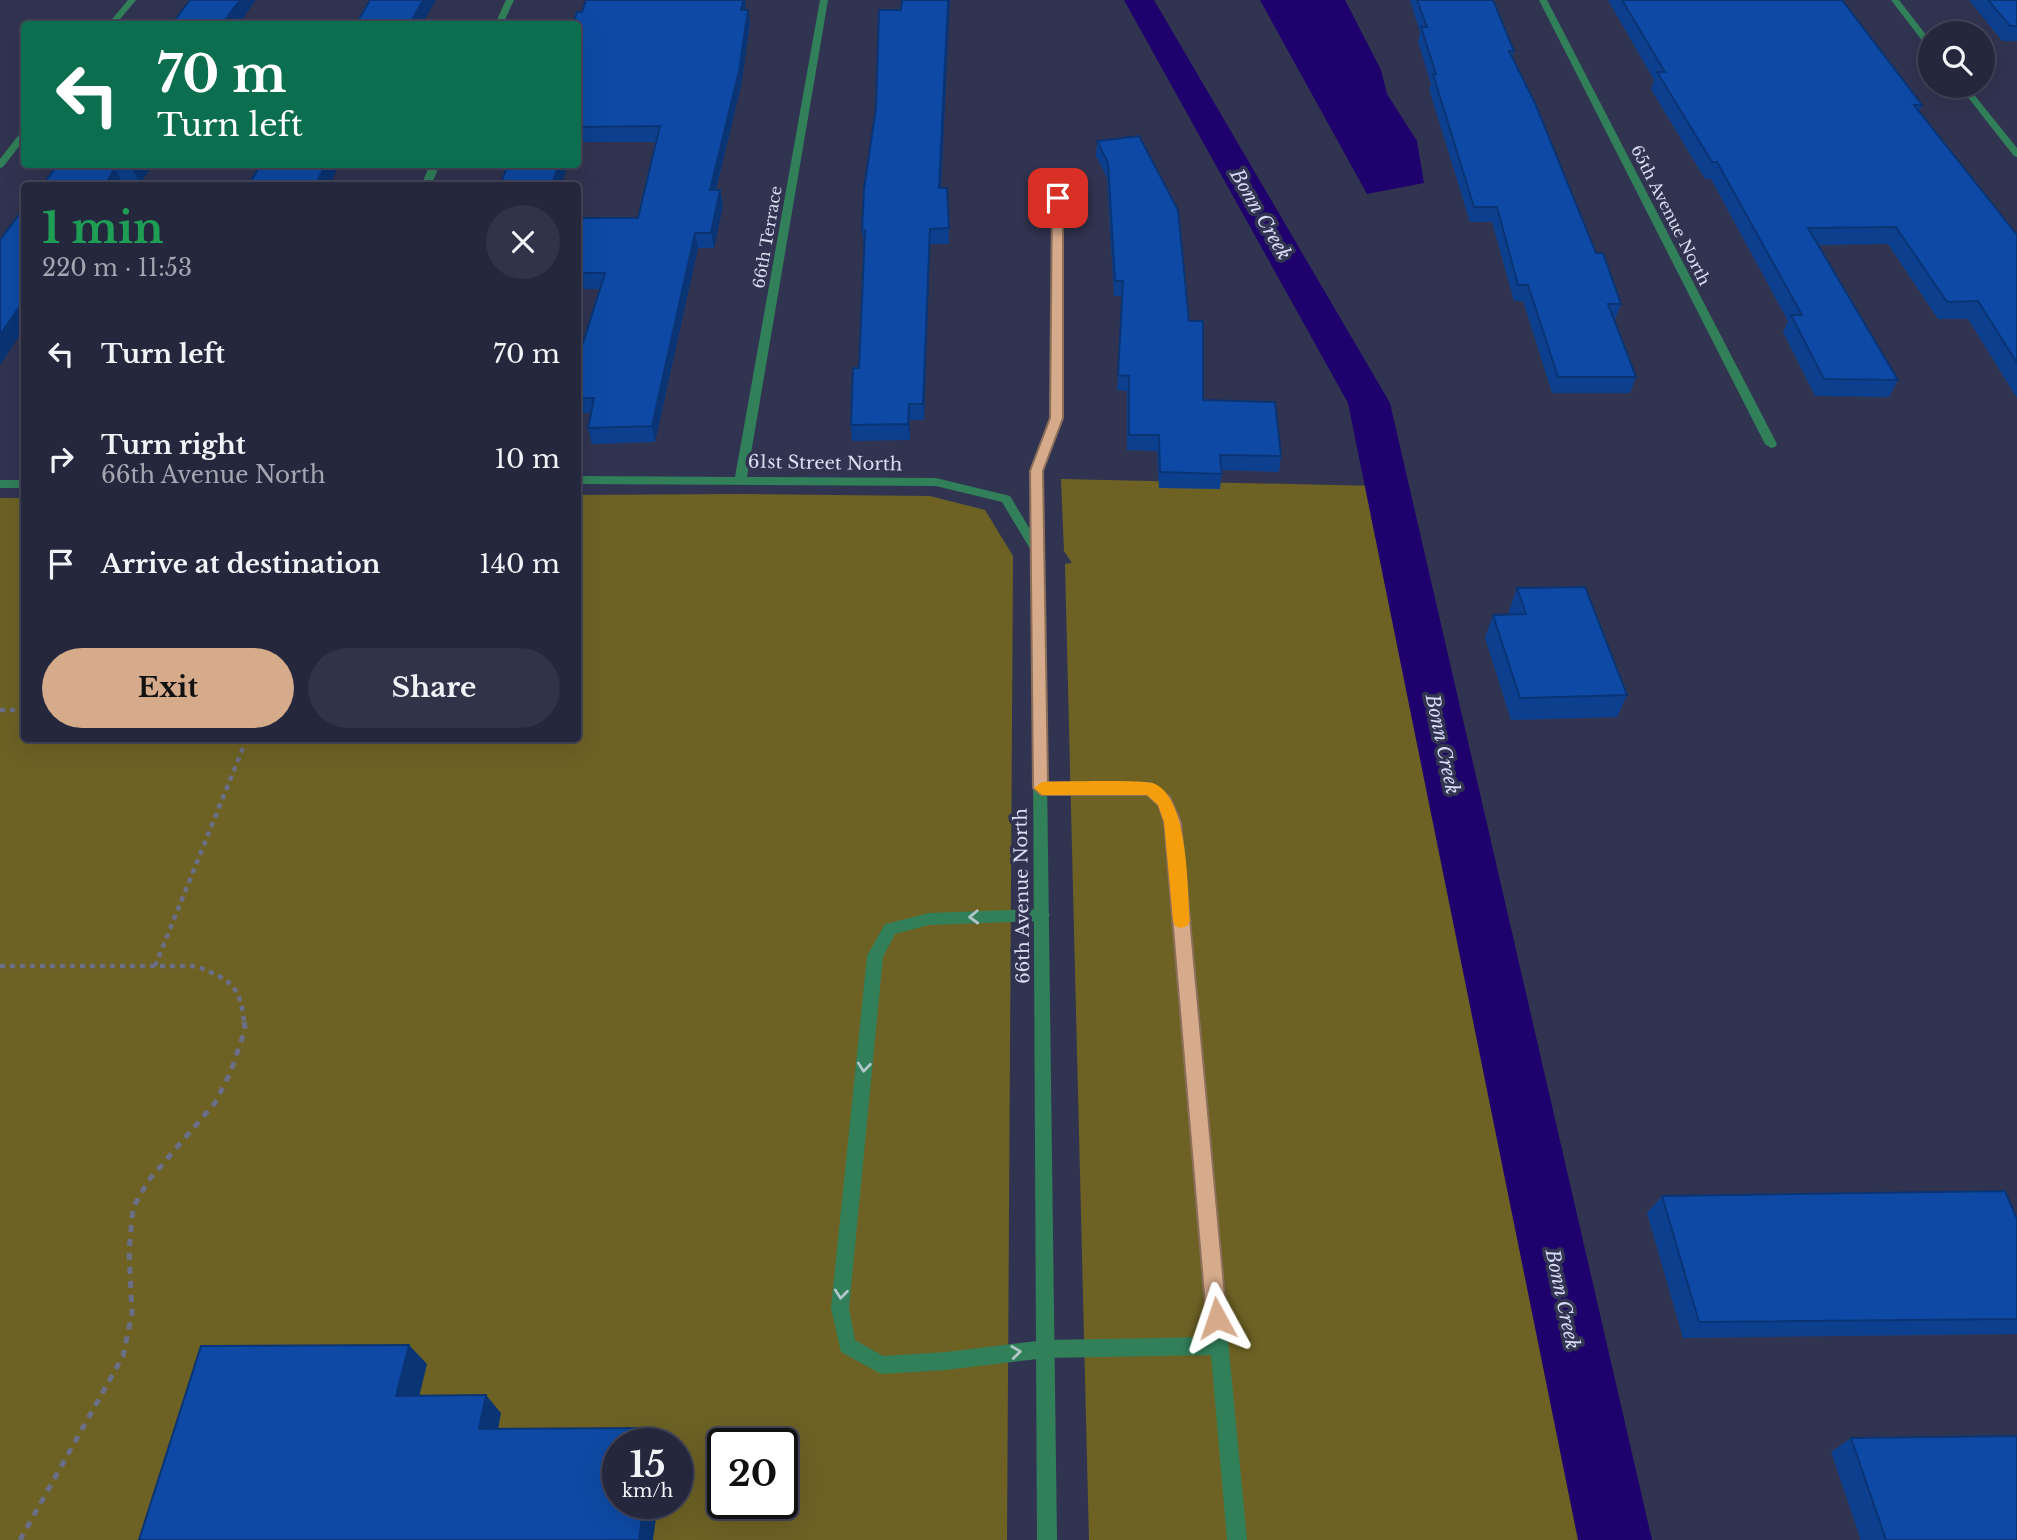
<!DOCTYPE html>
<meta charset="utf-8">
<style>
:root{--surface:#25273d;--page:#313348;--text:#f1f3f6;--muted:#a3a5b0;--line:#424457;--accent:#d6ab8b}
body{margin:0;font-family:"Libre Baskerville",serif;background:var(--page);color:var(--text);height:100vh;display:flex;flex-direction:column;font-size:26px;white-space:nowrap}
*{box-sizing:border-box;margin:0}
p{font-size:23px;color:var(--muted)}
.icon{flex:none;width:38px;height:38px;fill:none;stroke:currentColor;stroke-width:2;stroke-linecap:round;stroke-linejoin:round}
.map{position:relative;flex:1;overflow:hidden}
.panel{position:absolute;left:21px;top:182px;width:560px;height:560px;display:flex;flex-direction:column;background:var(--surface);border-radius:7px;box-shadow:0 7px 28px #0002,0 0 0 2px var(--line)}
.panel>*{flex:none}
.hud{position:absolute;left:21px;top:21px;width:560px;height:147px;border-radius:7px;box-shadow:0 7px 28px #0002,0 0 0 2px var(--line);background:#0b6e4f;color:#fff;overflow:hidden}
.fabs{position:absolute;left:1918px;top:21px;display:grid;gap:14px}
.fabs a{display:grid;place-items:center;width:77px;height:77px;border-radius:50%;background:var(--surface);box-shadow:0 7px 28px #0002,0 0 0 2px var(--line);font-size:35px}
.speed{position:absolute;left:602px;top:1428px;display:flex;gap:14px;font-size:35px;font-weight:700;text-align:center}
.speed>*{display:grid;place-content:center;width:91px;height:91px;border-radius:50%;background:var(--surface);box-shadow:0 7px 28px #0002,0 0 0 2px var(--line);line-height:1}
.speed small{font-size:18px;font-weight:400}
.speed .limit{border:4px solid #111;border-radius:10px;background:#fff;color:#111}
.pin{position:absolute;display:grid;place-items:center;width:60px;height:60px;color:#fff;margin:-30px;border-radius:14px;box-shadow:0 4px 10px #0006}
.me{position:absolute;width:77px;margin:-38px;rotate:355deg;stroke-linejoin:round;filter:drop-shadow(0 0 5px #0008)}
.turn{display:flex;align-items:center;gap:24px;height:147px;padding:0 21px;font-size:32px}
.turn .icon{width:91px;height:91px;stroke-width:2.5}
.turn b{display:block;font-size:49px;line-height:60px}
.round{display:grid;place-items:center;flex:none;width:74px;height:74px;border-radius:37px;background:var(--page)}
.summary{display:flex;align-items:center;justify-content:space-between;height:119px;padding:0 21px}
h1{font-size:42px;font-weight:800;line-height:52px;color:#1e9e55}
.button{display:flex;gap:14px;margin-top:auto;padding:14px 21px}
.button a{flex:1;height:80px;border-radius:42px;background:var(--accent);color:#111;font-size:28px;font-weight:800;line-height:80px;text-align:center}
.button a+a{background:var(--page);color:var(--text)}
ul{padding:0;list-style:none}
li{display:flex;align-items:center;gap:21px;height:105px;padding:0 21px}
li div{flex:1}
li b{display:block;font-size:26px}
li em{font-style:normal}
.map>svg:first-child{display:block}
</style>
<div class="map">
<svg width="2017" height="1540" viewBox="0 0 2017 1540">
<rect width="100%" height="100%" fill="#313451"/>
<g fill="#6d6224" fill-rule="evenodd">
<polygon points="1061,479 1378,486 1600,1540 1089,1540 1065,564 1072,563 1064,551"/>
<path d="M 739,494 L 930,496 L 985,510 L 1013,556 L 1007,1540 L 0,1540 L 0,498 L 24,498 L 24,738 L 578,738 L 578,495 ZM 618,1444 L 677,1444 L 677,1503 L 618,1503 ZM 723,1444 L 782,1444 L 782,1503 L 723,1503 Z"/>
</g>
<polygon fill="#1f016d" points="1260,0 1345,0 1381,70 1387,94 1417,141 1424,183 1367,194"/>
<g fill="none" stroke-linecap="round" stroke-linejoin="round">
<polygon fill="#1f016d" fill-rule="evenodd" points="1124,0 1154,0 1390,403 1652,1540 1578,1540 1348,403"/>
<g stroke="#6b6e87" stroke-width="4.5" stroke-dasharray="5 5" stroke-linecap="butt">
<polyline points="0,710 24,710"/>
<path d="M 0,966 L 196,966 C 230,980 240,984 244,1022"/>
<polyline points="155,966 247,738"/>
</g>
<polyline stroke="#6b6e87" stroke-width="5" stroke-dasharray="7 7" stroke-linecap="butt" points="20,1540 123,1356 132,1313 129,1251 133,1208 148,1181 215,1103 231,1071 245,1029 244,1020"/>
<polygon fill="#31805a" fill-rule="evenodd" points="1041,782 1151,783 1170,798 1179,822 1247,1540 1227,1540 1211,1355 1046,1358 946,1370 881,1374 841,1352 831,1308 867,956 885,924 890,923 929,913 1042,909 1047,911 1050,915 1047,919 1042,921 929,925 895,934 883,957 849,1308 855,1340 883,1356 946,1352 1046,1340 1210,1337 1165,822 1159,805 1148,795 1041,794 1036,792 1034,788 1036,784"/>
<g fill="#31805a" fill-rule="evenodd">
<polygon points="128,0 136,0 116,24 108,24"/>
<polygon points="506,0 514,0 503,24 495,24"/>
<polygon points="820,0 828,0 747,477 936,478 1010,496 1031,531 1031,471 1051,418 1053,171 1058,168 1063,171 1063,418 1043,471 1057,1540 1037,1540 1032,552 1002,502 936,486 578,484 578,476 735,477"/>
<polygon points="1539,0 1547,0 1777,444 1775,447 1771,448 1765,444"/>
<polygon points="1891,0 1899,0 1930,40 1930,48 1927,47"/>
<polygon points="1959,86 1967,86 2017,148 2017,157 2014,156"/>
<polygon points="24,131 24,140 3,167 0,168 0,159 21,132"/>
<polygon points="430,164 440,164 431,186 421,186"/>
<rect x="0" y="480" width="24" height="8"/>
</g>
</g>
<g fill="#0c408e">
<polygon points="902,0 950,0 941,188 947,188 949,244 930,244 924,420 910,420 910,440 852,441 851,425 859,368 865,246 864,246 862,230 876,108 901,10"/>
<polygon points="1410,0 1493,0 1514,51 1512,58 1596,253 1621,304 1615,320 1614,320 1636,377 1630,393 1552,393 1523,301 1514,301 1492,222 1470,222 1429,89 1431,84 1418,42 1420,32"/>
<polygon points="1608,0 1842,0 1922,105 1919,112 2017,235 2017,398 1968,319 1938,319 1888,244 1818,245 1898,380 1889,397 1815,396 1783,332 1788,321 1711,179 1705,179 1651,89 1654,80"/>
<polygon points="1969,0 2017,0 2017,41 2002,41"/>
<polygon points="748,10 750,24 741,86 716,190 720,190 723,205 714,248 698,248 655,442 592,444 588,428 591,413 578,413 578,359 600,289 578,289 578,218 638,218 657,142 578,142 578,24"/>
<polygon points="1097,141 1189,321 1203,400 1281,456 1279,472 1222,470 1220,489 1159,488 1157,451 1127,450 1127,391 1117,390 1122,296 1114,296 1107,178 1096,156"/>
<polygon points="58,164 153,164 140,184 123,184 121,186 42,186"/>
<polygon points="1517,588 1627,695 1617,717 1511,720 1485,638 1493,615 1510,615 1509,611"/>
<polygon points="1662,1196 2017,1219 2017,1334 1683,1338 1647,1213"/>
<polygon points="1851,1438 2017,1540 1861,1540 1831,1452"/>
</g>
<g fill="#0a3474">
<polygon points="240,0 256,0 239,24 222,24"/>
<polygon points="423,0 436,0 422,24 410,24"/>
<polygon points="743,0 746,0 743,24 741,10"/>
<polygon points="948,0 950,0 940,203 939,188"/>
<polygon points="748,10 750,24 741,86 712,205 710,190"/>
<polygon points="135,164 153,164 140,184 132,168"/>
<polygon points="326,164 340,164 329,186 315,186"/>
<polygon points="559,164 568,164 561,186 551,186"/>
<polygon points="115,168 123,184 121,186 104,186"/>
<polygon points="720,190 723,205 714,248 711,233"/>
<polygon points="930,229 930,244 924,420 923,404"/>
<polygon points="695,233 698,248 655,442 652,426"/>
<polygon points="24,300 24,329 0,365 0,335"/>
<polygon points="909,404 910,420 910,440 908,424"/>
<polygon points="409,1345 427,1364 415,1414 396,1396"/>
<polygon points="486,1395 501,1413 495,1446 479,1429"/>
<polygon points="655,1428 665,1444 652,1444"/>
<polygon points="644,1503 658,1503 653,1540 639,1540"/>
</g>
<g fill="#0e4aa5" stroke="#0a3474" stroke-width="2">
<polygon points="190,0 240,0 222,24 172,24"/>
<polygon points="370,0 423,0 410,24 350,24 352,21 358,21"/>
<polygon points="586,0 743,0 741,10 748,10 739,71 710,190 720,190 711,233 695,233 652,426 588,428 594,398 578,398 578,359 605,273 578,273 578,218 638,218 660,126 578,127 578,24 573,24 577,12 582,12"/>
<polygon points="902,0 948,0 939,188 947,188 949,228 930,229 923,404 909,404 908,424 851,425 853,368 859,368 865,230 862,230 864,189 876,108 879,10 901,10"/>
<polygon points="1417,0 1493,0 1514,51 1509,51 1535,103 1596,253 1603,253 1621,304 1608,304 1636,377 1558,377 1528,285 1518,285 1497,207 1474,207 1433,74 1436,74 1421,27 1427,27"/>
<polygon points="1622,0 1842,0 1922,105 1914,105 2017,235 2017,363 1978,301 1947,302 1896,227 1808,228 1898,380 1824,379 1791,315 1802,315 1717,162 1712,162 1657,72 1665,72"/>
<polygon points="1988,0 2017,0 2017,26 2010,26"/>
<polygon points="1139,136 1178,210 1189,321 1203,321 1203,400 1275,402 1281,456 1220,455 1222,474 1160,472 1159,435 1129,435 1129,376 1118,375 1123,281 1115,281 1108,163 1097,141"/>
<polygon points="58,164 135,164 132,168 115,168 104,186 42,186"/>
<polygon points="261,164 326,164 315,186 248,186"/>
<polygon points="508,164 559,164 551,186 500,186"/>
<polygon points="24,208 24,300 0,335 0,240"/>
<polygon points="1585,587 1627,695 1520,698 1493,615 1526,614 1517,588"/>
<polygon points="2005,1191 2017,1219 2017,1319 1699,1322 1662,1196"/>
<polygon points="409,1345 396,1396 486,1395 479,1429 655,1428 652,1444 618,1444 618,1503 644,1503 639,1540 139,1540 201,1346"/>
<polygon points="2017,1436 2017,1540 1886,1540 1851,1438"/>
</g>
<defs><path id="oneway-chevron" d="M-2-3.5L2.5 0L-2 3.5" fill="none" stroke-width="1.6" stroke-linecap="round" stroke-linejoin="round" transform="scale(1.75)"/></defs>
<g stroke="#b0c6ca">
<use href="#oneway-chevron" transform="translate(974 917) rotate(178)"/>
<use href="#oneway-chevron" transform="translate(864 1067) rotate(96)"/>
<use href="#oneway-chevron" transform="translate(841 1294) rotate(96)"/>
<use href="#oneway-chevron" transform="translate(1016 1352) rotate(-7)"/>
</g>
<polygon fill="#d6ab8b" stroke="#8b6f5a" stroke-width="2" points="1058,195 1063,198 1063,418 1043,471 1048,782 1151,783 1170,797 1181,822 1227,1318 1224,1325 1217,1328 1209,1325 1206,1318 1164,822 1158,805 1147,795 1041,795 1033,788 1030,471 1050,418 1052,198"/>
<path fill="#f59e0b" d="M 1042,782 C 1060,782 1144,779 1155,784 C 1189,800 1187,887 1190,921 L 1187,926 L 1181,928 L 1175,926 L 1173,921 L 1164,822 L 1158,805 L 1147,795 L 1042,795 L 1034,788 Z"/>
<g text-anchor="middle" stroke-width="7" stroke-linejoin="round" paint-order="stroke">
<g font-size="16" fill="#daddef" stroke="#313451">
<text transform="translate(1671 215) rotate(63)" y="6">65th Avenue North</text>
<text transform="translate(767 237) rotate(-80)" y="6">66th Terrace</text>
</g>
<g font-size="18" fill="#daddef" stroke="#313451">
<text transform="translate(825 463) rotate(1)" y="6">61st Street North</text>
<text transform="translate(1022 896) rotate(-91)" y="6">66th Avenue North</text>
</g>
<g font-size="19" font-style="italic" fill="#d7dbf6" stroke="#313451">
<text transform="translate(1261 214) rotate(60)" y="7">Bonn Creek</text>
<text transform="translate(1443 744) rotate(78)" y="7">Bonn Creek</text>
<text transform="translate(1563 1299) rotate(78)" y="7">Bonn Creek</text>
</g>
</g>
</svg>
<div class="fabs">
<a><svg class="icon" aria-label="search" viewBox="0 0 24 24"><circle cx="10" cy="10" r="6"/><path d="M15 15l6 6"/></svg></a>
</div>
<div class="speed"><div>15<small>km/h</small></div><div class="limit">20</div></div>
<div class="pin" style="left:1058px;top:198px;background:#d93025"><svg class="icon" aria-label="arrive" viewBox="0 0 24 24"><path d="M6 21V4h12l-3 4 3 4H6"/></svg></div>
<svg class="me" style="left:1217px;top:1318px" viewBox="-20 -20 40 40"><path d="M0-17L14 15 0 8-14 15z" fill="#d6ab8b" stroke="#fff" stroke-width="4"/></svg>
<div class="hud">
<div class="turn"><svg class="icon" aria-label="left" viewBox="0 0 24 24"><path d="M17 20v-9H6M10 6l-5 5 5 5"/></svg><div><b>70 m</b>Turn left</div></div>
</div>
<section class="panel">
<div class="summary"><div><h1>1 min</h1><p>220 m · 11:53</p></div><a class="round"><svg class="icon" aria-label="close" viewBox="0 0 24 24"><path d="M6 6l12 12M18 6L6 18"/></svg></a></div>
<ul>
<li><svg class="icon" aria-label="left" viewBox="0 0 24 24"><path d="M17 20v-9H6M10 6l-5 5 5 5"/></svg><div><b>Turn left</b></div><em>70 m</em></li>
<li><svg class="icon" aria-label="right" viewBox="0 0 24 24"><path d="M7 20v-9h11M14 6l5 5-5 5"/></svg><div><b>Turn right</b><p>66th Avenue North</p></div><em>10 m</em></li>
<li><svg class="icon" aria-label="arrive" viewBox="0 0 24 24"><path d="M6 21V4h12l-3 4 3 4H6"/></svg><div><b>Arrive at destination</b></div><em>140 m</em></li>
</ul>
<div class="button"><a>Exit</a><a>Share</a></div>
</section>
</div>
